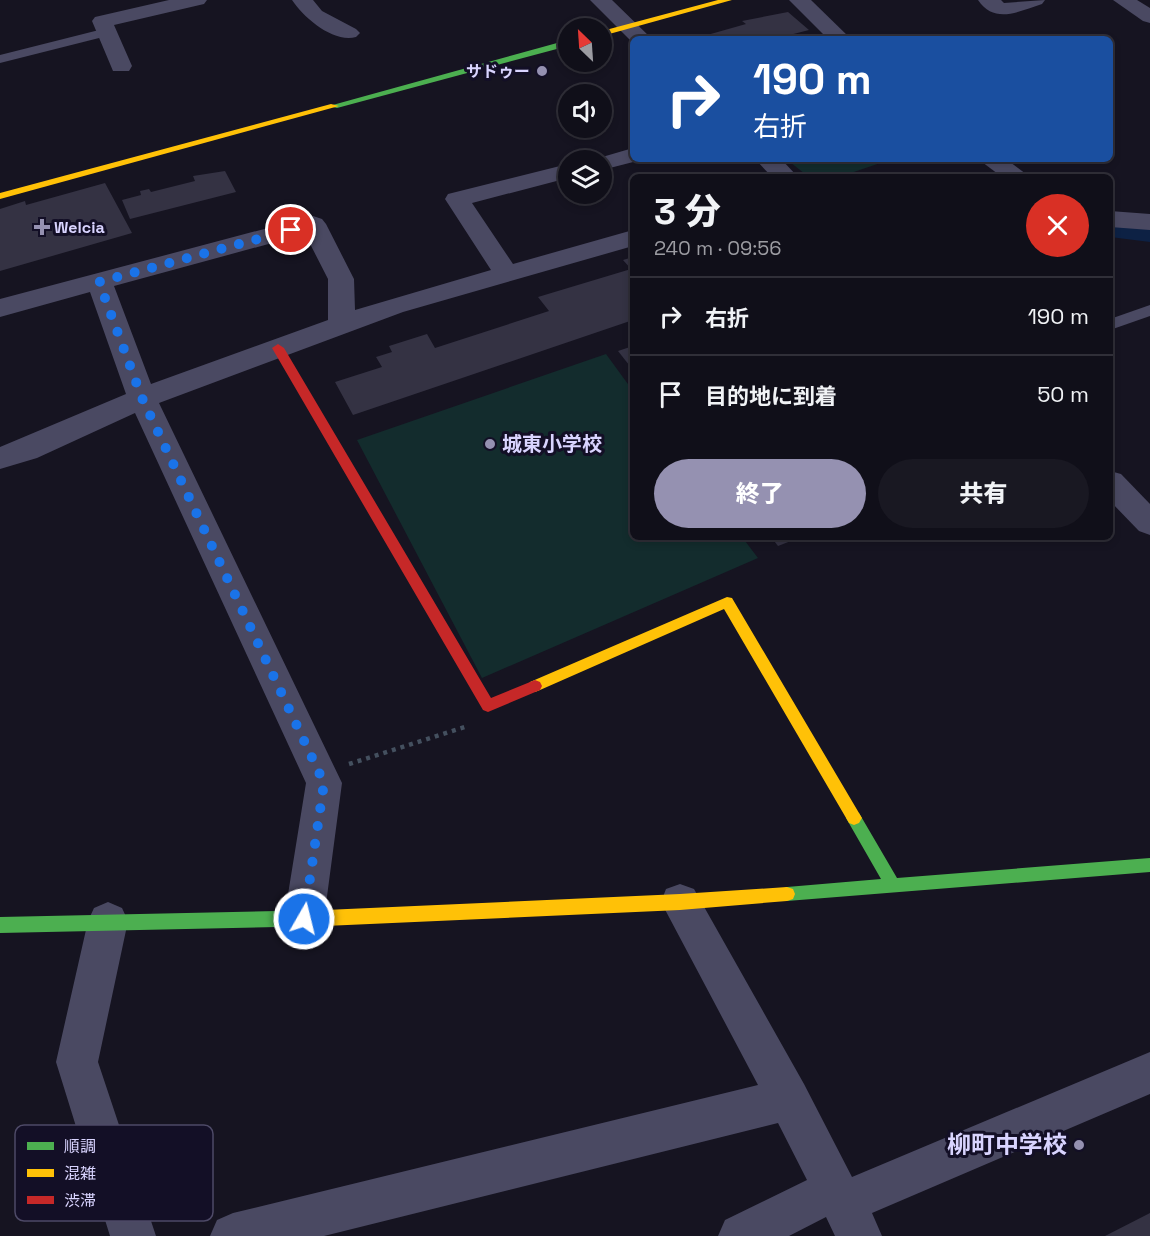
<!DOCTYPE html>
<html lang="ja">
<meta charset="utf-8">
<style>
:root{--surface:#100f19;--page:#191822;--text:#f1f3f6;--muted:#9c9ca2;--line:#302f38;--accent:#9591b1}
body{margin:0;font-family:"Space Grotesk","Noto Sans JP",sans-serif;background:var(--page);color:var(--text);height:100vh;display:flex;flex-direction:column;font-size:22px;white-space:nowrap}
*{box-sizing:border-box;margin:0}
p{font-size:20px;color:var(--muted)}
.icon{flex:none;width:33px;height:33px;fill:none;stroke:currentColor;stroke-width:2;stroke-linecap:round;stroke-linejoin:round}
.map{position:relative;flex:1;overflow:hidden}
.side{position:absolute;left:630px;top:174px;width:483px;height:366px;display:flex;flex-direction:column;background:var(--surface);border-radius:9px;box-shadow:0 3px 9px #0003,0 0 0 2px var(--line)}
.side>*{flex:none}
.guide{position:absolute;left:630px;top:36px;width:483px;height:126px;border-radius:9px;box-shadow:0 3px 9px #0003,0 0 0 2px var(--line);background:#1a4fa0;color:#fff;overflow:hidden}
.needle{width:39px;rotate:335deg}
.controls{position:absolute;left:558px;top:18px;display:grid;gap:12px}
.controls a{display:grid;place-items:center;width:54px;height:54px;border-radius:50%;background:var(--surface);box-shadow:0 3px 9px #0003,0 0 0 2px var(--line);font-size:30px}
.pin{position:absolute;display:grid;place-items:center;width:51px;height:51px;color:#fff;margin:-26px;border:3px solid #fff;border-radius:50%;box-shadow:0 2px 6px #0007}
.me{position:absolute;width:66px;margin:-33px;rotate:8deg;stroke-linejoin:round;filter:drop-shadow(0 0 4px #0008)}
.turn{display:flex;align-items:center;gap:21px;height:126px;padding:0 24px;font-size:27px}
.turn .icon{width:78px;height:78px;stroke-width:2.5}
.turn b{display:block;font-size:42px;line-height:51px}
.round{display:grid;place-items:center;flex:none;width:63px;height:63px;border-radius:32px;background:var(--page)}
.headline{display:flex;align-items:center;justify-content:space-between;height:102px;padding:0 24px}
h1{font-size:36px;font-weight:800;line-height:45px}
.primary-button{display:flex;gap:12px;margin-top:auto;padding:12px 24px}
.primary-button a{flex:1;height:69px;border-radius:36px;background:var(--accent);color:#fff;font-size:24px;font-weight:800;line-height:69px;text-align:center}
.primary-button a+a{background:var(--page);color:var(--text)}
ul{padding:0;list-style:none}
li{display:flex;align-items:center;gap:18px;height:78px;padding:0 24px;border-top:2px solid var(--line)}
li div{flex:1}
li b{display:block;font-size:22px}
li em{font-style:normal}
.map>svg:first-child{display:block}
</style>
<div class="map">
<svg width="1150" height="1236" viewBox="0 0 1150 1236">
<rect width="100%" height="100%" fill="#161421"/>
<g fill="#132c2d">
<polygon points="786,159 892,159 842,176 809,177"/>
<polygon points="606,354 633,391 633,537 742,537 758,558 482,678 357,440"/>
</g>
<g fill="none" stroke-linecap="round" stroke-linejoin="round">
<polygon fill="#0d2144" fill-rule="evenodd" points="1110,221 1150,226 1150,242 1110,237"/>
</g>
<g fill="#343243">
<polygon points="788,12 809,30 774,39 693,39 746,24 742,21"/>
<polygon points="225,171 236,192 130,219 122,200 141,195 140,191 149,189 151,192 195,181 193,176"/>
<polygon points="105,183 132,233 0,271 0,209 25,201 26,205"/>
<polygon points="633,257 633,320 353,415 335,382 382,367 376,357 392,352 389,346 427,334 435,348 549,311 538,297 631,269 623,260"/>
<polygon points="633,346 633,370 618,351"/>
<polygon points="771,537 801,537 778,546"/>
<polygon points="1150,1213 1150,1236 1105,1236"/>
</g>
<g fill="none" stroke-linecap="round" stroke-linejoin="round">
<polyline stroke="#44505f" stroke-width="4.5" stroke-dasharray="4 5" stroke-linecap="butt" points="349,764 465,727"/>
<g fill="#4a4962" fill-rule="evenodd">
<polygon points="107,28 111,29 111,35 0,63 0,55"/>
<polygon points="1150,305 1150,316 1110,330 1110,319"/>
</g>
<g fill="#4a4962" fill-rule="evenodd">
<polygon points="169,0 207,0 204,4 114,25 132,66 129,71 113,71 92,21 95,17"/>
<path d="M 292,0 L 313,0 L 322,11 L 356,29 L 360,33 L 356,37 C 333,43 304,18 292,0 Z"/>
<polygon points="590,0 612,0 652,39 633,39 633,43"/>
<polygon points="789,0 811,0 851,39 828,39"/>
<path d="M 978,0 L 1001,0 L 1004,3 L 1045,0 L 1042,4 C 1019,11 995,25 978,0 Z"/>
<polygon points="1113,0 1137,0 1150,8 1150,23 1143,21"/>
<polygon points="633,148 633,159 641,160 602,170 602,160 592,160"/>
<polygon points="755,159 781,159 798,177 772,177"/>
<polygon points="978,159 1006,159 1030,177 1002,177"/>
<path d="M 568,164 L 568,178 L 472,203 L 513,264 L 633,230 L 633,246 L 403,312 L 159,403 L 342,783 L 324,919 L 318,932 L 304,938 L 290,932 L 284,919 L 306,783 L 135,413 L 37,458 L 0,469 L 0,447 L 126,394 L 90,292 L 0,317 L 0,299 L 313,216 L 322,219 L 326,224 L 354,279 L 355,310 L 491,270 L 445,199 L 448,194 ZM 305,234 L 328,279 L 328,320 L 151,384 L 114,286 Z"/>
<polygon points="1110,211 1150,214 1150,230 1110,227"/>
<polygon points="1110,471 1121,474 1150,504 1150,535 1139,531 1110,501"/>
<polygon points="680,884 694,889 804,1084 852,1177 1150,1052 1150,1094 872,1213 882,1236 835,1236 826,1217 789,1236 718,1236 725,1220 807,1180 778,1123 324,1236 210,1236 217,1220 233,1213 758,1085 661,902 666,889"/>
<polygon points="108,902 122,908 128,921 98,1062 156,1236 110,1236 56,1062 88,921 94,908"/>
</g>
<g fill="#4caf50" fill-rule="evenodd">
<polygon points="568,40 568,46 337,108 329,106"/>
<polygon points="854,811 859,813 897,878 1150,858 1150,872 787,901 781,899 779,894 781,889 787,887 881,879 846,818 849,813"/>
<polygon points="325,910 331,913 333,918 331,923 325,926 0,933 0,917"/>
</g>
<g fill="#ffc107" fill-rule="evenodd">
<polygon points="718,0 732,0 602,36 602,31"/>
<polygon points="331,104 339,106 0,199 0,193"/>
<polygon points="727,597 732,598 859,813 862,818 859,823 854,825 849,823 724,609 540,690 535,692 530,690 528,686 530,682"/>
<polygon points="787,887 793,889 795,894 793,899 787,901 680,910 325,926 319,923 317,918 319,913 325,910 680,894"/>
</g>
<polygon fill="#c62828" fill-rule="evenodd" points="278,344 284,348 491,698 535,680 540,682 542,686 540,690 488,712 483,710 272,348"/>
</g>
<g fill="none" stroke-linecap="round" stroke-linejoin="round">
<polyline stroke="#1a73e8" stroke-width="10" stroke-dasharray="0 18" points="291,230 99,282 142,398 324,783 304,919"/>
</g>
<g fill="#9591b1" stroke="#130f26" stroke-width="2">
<circle cx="542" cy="71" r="6"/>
<path d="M39 218h6v6h6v6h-6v6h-6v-6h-6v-6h6z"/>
<circle cx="490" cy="444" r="6"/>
<circle cx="1079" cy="1145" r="6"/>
</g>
<g text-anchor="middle" stroke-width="6" stroke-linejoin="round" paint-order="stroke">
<g font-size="16" font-weight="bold" fill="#d9d4ff" stroke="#130f26" text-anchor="end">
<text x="530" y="77">サドゥー</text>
<text x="54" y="233" text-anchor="start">Welcia</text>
</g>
<g font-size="20" font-weight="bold" fill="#d9d4ff" stroke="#130f26" text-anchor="start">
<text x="502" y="451">城東小学校</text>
</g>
<g font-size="24" font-weight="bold" fill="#d9d4ff" stroke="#130f26" text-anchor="end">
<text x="1067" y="1153">柳町中学校</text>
</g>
</g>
<rect x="15" y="1125" width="198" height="96" rx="9" fill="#130f26" stroke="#4e4a67" stroke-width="1.5"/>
<rect x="27" y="1142" width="27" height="8" fill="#4caf50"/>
<rect x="27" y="1169" width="27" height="8" fill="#ffc107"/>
<rect x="27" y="1196" width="27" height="8" fill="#c62828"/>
<g font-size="16" fill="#d9d4ff">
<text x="64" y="1152">順調</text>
<text x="64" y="1179">混雑</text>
<text x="64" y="1206">渋滞</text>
</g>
</svg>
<div class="controls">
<a><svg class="needle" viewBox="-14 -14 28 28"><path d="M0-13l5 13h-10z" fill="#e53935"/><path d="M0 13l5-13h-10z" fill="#9c9ca2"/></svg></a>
<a><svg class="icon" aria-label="sound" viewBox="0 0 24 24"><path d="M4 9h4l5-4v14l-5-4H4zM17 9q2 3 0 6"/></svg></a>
<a><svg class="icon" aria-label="layers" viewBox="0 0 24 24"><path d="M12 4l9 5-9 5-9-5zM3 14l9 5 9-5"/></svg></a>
</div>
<div class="pin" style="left:291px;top:230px;background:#d93025"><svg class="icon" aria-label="arrive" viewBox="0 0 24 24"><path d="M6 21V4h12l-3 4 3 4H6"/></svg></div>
<svg class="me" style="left:304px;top:919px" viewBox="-20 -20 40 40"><circle r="17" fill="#1a73e8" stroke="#fff" stroke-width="3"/><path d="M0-11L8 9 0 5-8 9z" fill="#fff"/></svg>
<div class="guide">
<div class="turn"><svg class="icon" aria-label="right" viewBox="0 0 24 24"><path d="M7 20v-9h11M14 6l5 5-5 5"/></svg><div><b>190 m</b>右折</div></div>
</div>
<section class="side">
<div class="headline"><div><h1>3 分</h1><p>240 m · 09:56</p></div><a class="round" style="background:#d93025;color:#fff"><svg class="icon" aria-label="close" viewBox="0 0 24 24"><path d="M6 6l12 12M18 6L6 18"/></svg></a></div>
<ul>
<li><svg class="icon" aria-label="right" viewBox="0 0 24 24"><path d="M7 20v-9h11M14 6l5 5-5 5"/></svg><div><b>右折</b></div><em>190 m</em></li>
<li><svg class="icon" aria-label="arrive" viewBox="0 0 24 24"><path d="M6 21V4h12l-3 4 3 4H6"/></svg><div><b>目的地に到着</b></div><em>50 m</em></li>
</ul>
<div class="primary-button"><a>終了</a><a>共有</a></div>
</section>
</div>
